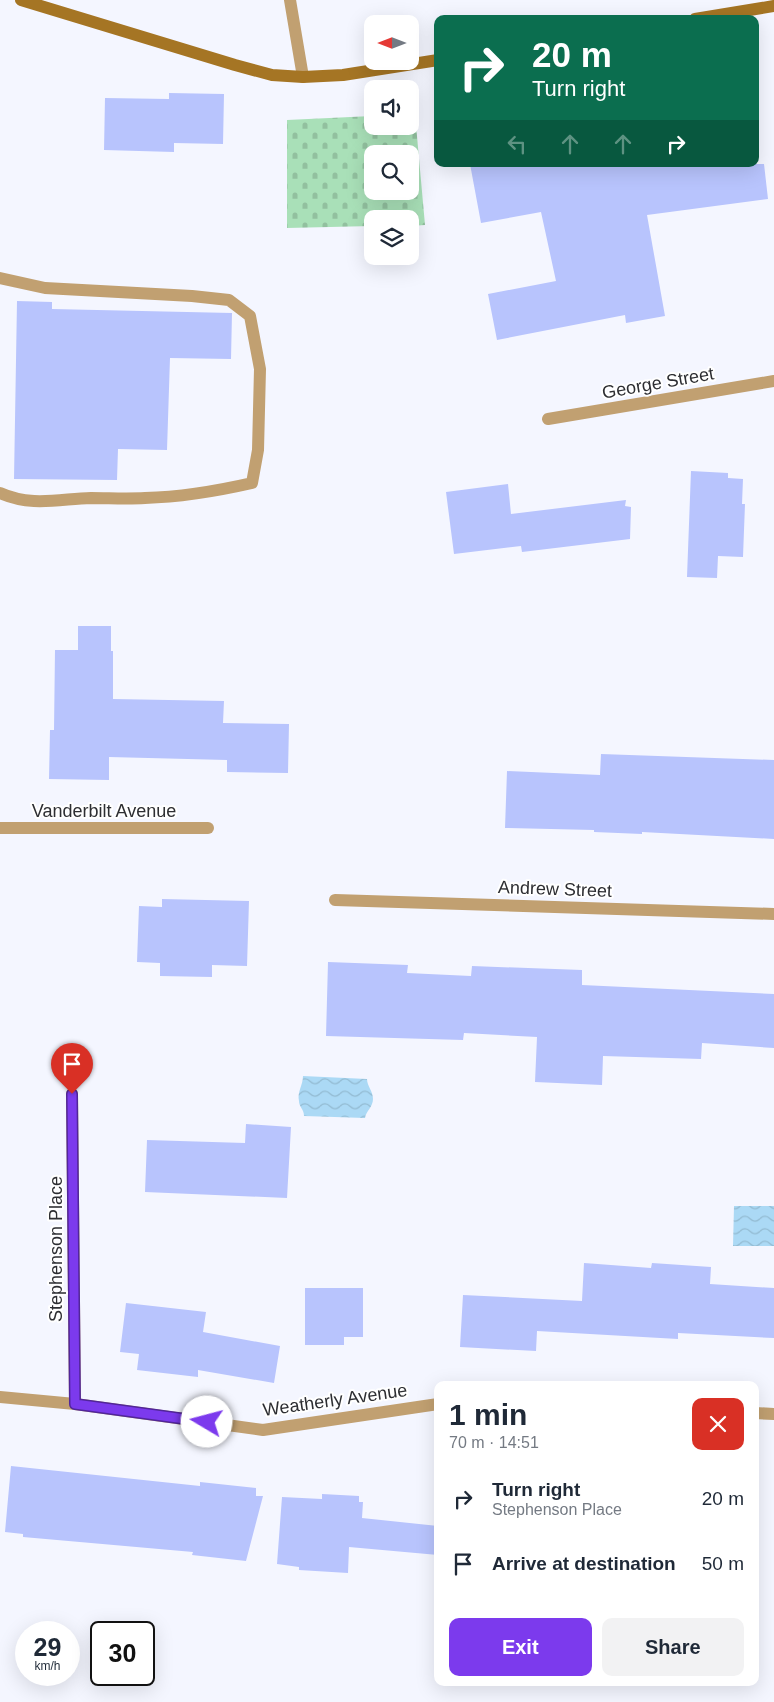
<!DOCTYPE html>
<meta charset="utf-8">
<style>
:root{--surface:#fff;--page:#f2f2f3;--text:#1f2937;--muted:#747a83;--accent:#7c3aed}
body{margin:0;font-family:Arial,sans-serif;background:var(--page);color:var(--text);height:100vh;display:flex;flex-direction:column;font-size:19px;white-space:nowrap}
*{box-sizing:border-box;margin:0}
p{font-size:16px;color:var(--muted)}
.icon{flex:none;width:28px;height:28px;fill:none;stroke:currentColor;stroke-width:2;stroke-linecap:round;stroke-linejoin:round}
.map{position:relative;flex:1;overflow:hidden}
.drawer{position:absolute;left:434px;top:1381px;width:325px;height:305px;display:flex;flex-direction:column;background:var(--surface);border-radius:10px;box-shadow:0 5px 20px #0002}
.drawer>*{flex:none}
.guide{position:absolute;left:434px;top:15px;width:325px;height:152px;border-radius:10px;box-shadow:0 5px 20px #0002;background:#0b6e4f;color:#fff;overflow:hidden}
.needle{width:32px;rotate:270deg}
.buttons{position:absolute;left:364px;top:15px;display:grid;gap:10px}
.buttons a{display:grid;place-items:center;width:55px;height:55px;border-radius:10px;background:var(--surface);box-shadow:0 5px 20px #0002;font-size:25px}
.speed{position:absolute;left:15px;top:1621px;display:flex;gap:10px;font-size:25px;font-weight:700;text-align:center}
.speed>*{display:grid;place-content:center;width:65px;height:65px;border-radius:50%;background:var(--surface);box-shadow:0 5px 20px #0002;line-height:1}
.speed small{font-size:12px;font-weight:400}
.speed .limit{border:2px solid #111;border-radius:8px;background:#fff;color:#111}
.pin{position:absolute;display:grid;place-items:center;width:42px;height:42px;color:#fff;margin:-51px -21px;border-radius:50% 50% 50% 0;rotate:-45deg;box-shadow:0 0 5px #0007}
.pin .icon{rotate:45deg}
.me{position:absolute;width:55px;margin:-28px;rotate:278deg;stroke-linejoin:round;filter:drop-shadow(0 0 4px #0008)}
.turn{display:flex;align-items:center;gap:18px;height:105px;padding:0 15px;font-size:22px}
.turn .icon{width:65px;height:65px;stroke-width:2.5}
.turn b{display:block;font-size:35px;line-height:42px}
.lanes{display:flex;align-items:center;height:48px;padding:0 15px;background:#0003;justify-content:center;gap:25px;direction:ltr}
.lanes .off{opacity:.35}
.round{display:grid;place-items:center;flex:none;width:52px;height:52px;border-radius:10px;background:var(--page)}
.headline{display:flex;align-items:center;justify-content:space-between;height:85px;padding:0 15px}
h1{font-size:30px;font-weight:700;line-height:38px}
.cta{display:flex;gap:10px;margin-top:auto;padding:10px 15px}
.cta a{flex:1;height:58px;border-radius:10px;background:var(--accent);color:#fff;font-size:20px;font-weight:700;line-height:58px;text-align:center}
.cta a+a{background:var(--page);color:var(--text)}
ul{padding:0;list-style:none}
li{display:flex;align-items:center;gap:15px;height:65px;padding:0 15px}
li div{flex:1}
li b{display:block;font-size:19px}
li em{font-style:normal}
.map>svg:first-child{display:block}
</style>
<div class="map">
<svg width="774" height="1702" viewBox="0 0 774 1702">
<defs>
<pattern id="cemetery-stones" width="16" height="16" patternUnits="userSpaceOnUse" patternTransform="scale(1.25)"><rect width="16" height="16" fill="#a9e0b8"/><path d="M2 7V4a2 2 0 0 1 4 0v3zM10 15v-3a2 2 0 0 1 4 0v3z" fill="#92c09f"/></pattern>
<pattern id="water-waves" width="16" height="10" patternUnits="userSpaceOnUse" patternTransform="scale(1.25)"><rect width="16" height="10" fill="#abd9f5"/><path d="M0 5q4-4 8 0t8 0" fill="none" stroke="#93bbd2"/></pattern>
</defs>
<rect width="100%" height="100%" fill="#f4f6ff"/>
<path fill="url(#cemetery-stones)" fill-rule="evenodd" d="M 410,114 L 415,114 L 425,225 L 410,226 L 410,219 L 372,219 L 372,226 L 287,228 L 287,120 L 372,116 L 372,126 L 410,126 ZM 372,154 L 410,154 L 410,191 L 372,191 Z"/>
<g fill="url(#water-waves)">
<path d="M 303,1076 L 367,1079 C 367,1086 373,1091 373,1099 C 373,1107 366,1111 365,1118 L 304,1116 C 304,1109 299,1107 299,1101 C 297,1092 303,1085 303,1076 Z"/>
<polygon points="734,1206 774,1206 774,1246 733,1246"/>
</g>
<g fill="#b8c4fd">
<polygon points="169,93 224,94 223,144 174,143 174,152 104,150 105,98 169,99"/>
<polygon points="470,164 764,164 768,199 647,215 665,316 626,323 625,315 497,340 488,294 556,281 541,212 481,223"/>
<polygon points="17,301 52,302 52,309 232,313 231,359 170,358 167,450 118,449 117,480 14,479"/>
<polygon points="691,471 728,473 728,478 743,479 742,504 745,504 743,557 718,556 717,578 687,577"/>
<polygon points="508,484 511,514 626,500 625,506 631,507 630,539 522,552 521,546 454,554 446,492"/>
<polygon points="78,626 111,626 111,651 113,651 113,699 224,701 223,723 289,724 288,773 227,772 227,760 109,757 109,780 49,779 50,730 54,730 55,650 78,650"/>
<polygon points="601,754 774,760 774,839 642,832 642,834 594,832 594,830 505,828 507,771 600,775"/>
<polygon points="162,899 249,901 247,966 212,965 212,977 160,976 160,963 137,962 139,906 162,907"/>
<polygon points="328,962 408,965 407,973 471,976 472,966 582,970 582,985 774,994 774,1048 702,1043 701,1059 603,1056 602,1085 535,1082 537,1037 464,1033 463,1040 326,1036"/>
<polygon points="246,1124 291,1127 287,1198 145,1192 147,1140 245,1143"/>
<polygon points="584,1263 651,1268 652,1263 711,1267 710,1284 774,1288 774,1338 678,1333 678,1339 537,1331 536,1351 460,1347 463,1295 582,1301"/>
<polygon points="305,1288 363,1288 363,1337 344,1337 344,1345 305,1345"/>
<polygon points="126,1303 206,1312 203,1332 280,1346 274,1383 198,1370 198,1377 137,1370 139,1354 120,1352"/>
<polygon points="11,1466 200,1486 200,1482 256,1488 256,1496 263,1496 246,1561 192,1555 193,1552 23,1537 23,1534 5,1532"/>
<polygon points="322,1494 359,1496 359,1502 363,1502 362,1518 438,1526 438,1555 349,1547 348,1573 299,1570 299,1567 277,1564 282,1497 322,1499"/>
</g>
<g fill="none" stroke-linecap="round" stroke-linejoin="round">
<path stroke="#c1a071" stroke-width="12" d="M 0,278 L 45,288 L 192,296 L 229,300 L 250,316 L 260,369 L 258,450 L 252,483 C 217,491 181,497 145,498 C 127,499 109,498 91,498 C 59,499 31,507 0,493"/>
<g stroke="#c1a071" stroke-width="12">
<polyline points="290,0 303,77"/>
<polyline points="548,419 774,381"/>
<polyline points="0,828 208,828"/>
<polyline points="335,900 774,914"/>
<polyline points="72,1094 75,1404"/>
<polyline points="0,1397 75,1404 263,1430 438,1404"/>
<polyline points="755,1413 774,1414"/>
</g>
<g stroke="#a57524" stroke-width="12">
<polyline points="21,0 235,65 272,75 303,77 343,75 438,60"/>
<polyline points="695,19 774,6"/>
</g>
</g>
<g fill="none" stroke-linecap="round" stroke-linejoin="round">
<g stroke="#51269a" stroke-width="12">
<polyline id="route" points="72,1094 75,1404 207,1422"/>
</g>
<use href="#route" stroke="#7c3aed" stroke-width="9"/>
</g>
<g text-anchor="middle" stroke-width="4" stroke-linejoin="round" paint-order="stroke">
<g font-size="18" fill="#2d2e32" stroke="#fff">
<text transform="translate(658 383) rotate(-10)" y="6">George Street</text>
<text x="104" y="817">Vanderbilt Avenue</text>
<text transform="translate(555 889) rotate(2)" y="6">Andrew Street</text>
<text transform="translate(56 1249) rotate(-90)" y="6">Stephenson Place</text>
<text transform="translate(335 1400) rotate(-8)" y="6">Weatherly Avenue</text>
</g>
</g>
</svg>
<div class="buttons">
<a><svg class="needle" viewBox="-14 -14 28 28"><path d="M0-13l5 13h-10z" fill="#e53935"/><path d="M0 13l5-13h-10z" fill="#747a83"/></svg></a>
<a><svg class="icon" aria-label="sound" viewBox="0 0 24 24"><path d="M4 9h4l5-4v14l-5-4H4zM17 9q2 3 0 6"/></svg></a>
<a><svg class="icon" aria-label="search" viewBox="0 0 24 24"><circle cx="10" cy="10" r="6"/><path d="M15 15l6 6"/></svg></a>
<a><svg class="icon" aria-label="layers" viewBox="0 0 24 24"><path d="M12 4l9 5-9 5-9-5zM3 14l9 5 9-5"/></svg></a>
</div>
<div class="speed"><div>29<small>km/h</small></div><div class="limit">30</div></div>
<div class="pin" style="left:72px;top:1094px;background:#d93025"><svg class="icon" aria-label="arrive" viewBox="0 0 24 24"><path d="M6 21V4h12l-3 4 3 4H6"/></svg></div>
<svg class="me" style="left:207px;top:1422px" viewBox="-20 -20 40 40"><circle r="19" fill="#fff"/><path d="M0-13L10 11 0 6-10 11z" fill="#7c3aed"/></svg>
<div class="guide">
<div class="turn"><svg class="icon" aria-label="right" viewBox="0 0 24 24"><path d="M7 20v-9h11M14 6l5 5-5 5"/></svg><div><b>20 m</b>Turn right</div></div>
<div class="lanes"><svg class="icon off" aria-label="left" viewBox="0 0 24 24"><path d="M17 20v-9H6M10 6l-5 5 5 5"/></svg><svg class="icon off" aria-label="ahead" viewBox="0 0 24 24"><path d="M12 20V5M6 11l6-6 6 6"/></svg><svg class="icon off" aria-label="ahead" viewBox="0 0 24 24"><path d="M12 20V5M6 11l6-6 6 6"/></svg><svg class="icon" aria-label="right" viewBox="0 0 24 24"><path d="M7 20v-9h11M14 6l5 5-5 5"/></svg></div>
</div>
<section class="drawer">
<div class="headline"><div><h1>1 min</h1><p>70 m · 14:51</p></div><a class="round" style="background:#d93025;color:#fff"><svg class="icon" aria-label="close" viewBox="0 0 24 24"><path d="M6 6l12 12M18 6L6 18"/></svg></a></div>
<ul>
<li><svg class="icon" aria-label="right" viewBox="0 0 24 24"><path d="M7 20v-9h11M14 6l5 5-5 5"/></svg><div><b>Turn right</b><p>Stephenson Place</p></div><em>20 m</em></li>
<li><svg class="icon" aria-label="arrive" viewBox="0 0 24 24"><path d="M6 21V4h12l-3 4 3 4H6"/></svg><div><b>Arrive at destination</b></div><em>50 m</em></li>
</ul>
<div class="cta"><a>Exit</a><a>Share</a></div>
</section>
</div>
